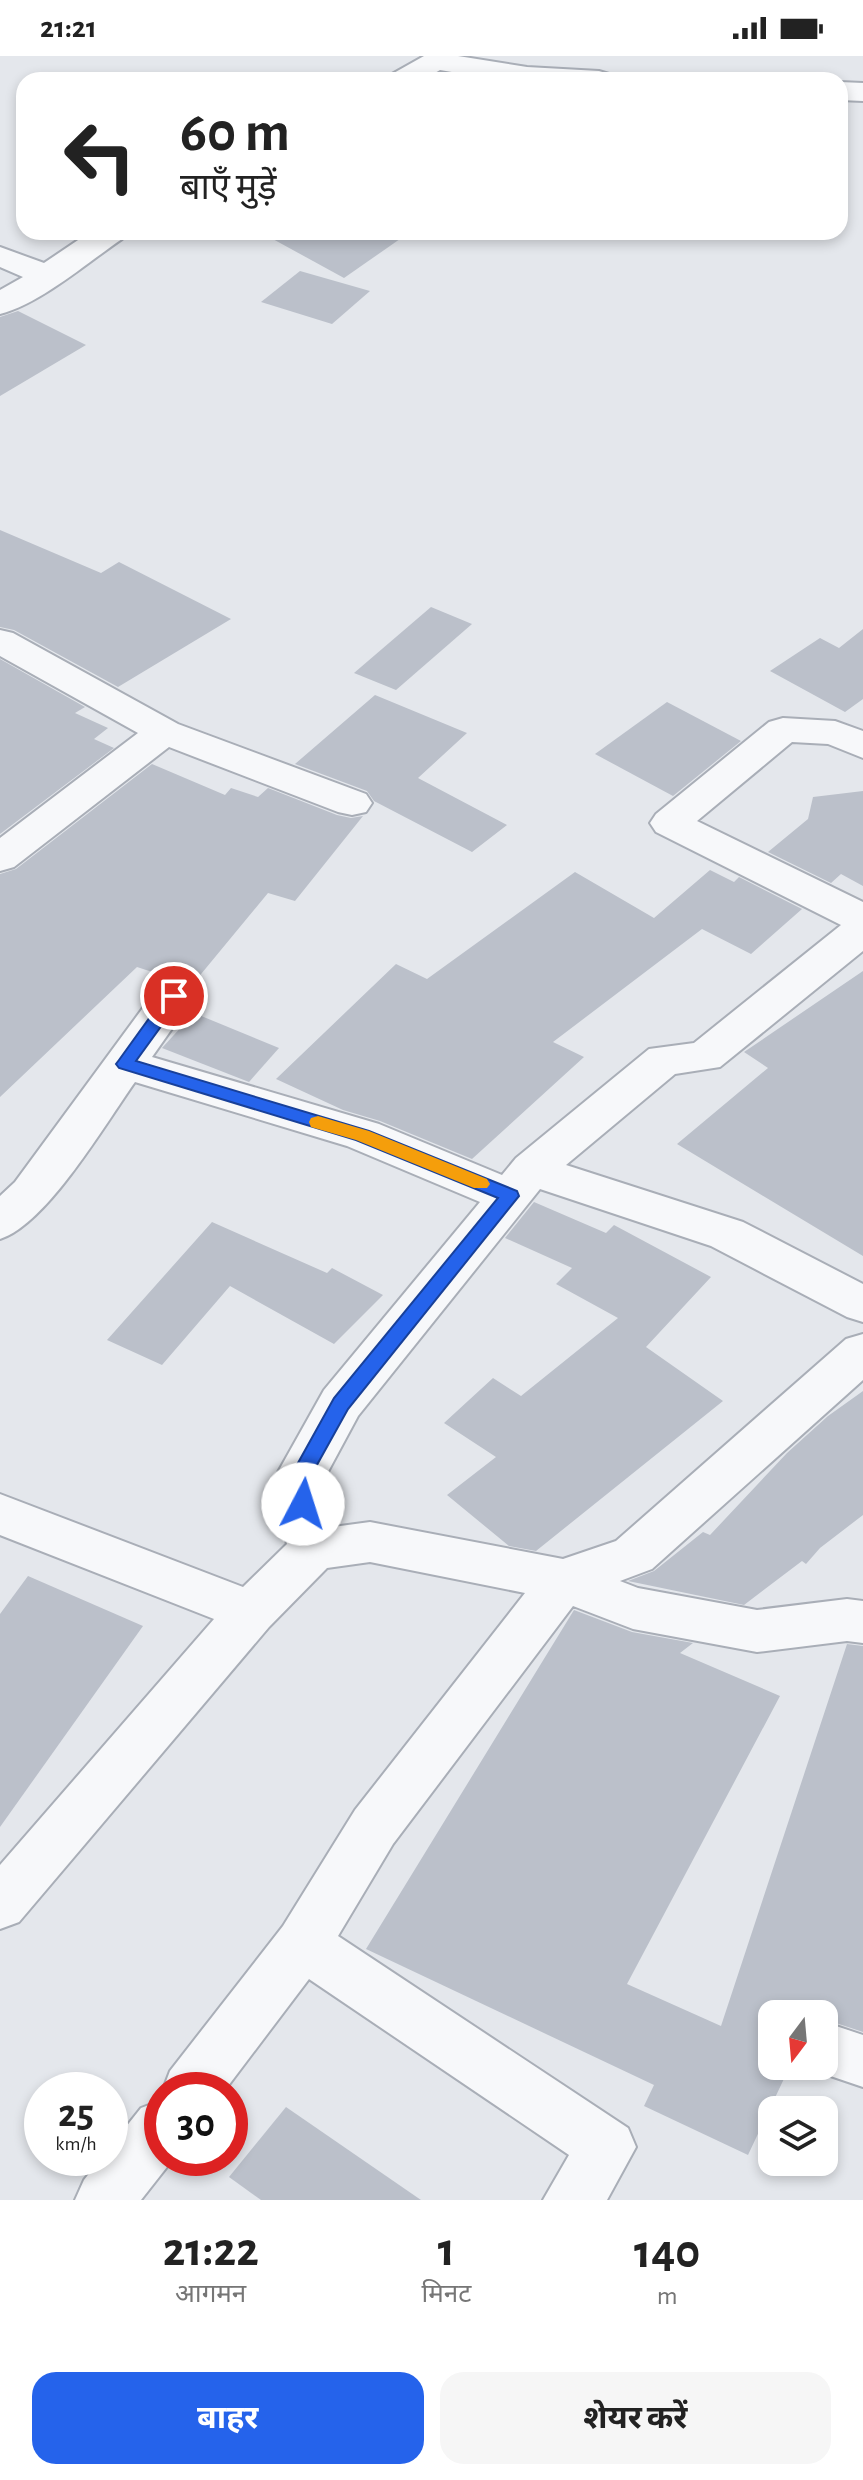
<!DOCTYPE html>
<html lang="hi">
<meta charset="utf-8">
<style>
:root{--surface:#fff;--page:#f6f6f6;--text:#222;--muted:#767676;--accent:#2563eb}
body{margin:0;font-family:"Alegreya Sans","Noto Sans Devanagari",sans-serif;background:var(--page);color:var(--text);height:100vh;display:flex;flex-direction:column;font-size:30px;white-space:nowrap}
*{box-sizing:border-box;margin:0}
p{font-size:26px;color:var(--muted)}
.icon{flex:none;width:44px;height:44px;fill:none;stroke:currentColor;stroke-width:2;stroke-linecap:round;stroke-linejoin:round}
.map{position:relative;height:2144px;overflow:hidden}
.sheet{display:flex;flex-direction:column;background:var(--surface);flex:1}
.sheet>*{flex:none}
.hud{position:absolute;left:16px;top:16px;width:832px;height:168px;border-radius:24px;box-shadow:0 4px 12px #0003;background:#fff;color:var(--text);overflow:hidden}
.needle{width:52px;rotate:196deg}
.tools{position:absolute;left:758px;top:1944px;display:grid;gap:16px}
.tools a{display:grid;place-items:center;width:80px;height:80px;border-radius:16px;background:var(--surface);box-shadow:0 4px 12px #0003;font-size:40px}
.speed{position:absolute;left:24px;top:2016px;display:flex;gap:16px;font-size:40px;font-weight:700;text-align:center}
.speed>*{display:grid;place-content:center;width:104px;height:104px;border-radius:50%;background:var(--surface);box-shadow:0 4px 12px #0003;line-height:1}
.speed small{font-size:20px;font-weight:400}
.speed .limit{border:12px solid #d22;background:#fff;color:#111}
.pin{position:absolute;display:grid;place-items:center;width:68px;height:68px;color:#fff;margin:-34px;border:4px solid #fff;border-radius:50%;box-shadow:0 2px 8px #0007}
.me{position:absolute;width:88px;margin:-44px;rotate:5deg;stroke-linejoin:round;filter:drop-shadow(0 0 6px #0008)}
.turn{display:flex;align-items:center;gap:28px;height:168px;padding:0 32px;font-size:36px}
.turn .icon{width:104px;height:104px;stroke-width:2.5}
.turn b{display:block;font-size:56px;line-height:68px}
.eta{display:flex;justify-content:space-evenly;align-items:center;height:136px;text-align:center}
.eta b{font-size:48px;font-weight:700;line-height:56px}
.cta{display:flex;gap:16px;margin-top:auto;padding:16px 32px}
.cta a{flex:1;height:92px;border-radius:24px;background:var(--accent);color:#fff;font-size:32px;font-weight:700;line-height:92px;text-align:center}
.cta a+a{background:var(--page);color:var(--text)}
.status{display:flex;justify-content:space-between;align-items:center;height:56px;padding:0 40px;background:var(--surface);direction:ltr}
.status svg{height:22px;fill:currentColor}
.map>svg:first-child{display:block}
</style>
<div class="status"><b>21:21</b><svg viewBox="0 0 49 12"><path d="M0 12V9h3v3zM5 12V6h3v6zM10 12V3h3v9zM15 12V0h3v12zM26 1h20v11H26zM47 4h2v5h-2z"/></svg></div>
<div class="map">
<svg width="863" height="2144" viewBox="0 0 863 2144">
<rect width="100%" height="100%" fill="#e4e7ec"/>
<g fill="#bbc0ca">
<polygon points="260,176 410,176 344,222"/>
<polygon points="300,215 370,235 332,268 261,246"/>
<polygon points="18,255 86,289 0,340 0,261"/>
<polygon points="0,474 101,517 119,506 231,563 118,631 14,574 0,571"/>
<polygon points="431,551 472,568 396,634 354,617"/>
<polygon points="863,573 863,643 845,656 770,615 820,582 839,592"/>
<polygon points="0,603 85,651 75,657 108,672 94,683 114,692 0,778"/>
<polygon points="375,639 467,677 418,722 507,769 472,796 374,745 367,735 295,708"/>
<polygon points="667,646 741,685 673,740 595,698"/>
<polygon points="152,708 225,739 231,732 258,741 268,732 337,759 351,762 363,760 295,845 268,837 192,929 137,911 0,1041 0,818 16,813"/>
<polygon points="863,735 863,830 841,818 831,827 768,796 808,763 813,741"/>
<polygon points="710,814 734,826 739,821 802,853 751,898 702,873 553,986 584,1001 472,1103 380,1065 343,1054 276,1023 396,908 427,923 575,816 654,862"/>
<polygon points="863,915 863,1200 677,1088 768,1012 744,996"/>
<polygon points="194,957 279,992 249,1026 162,992"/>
<polygon points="534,1146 606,1177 614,1169 711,1221 646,1291 723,1345 536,1495 509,1490 447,1439 496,1401 444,1367 493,1322 521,1340 618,1262 556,1228 572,1212 505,1182"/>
<polygon points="212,1166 327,1217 332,1212 383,1239 334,1288 230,1230 162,1309 107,1284"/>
<polygon points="863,1335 863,1459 820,1492 806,1508 802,1505 744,1549 628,1525 654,1515 703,1476 710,1479 787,1397 828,1360"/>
<polygon points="28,1520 143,1570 0,1771 0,1558"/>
<polygon points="574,1554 632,1576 693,1587 680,1597 780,1640 627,1928 721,1970 847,1588 863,1590 863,1976 824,1963 824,1958 772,1958 772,2010 790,2010 748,2099 644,2050 654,2029 366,1893"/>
<polygon points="286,2051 421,2144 261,2144 229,2121"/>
</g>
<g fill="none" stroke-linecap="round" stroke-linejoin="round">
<g stroke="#a9aeb7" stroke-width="4">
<g id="minor">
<polygon points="424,0 458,0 527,11 599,15 609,18 614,24 499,24 440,14 423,24 387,24 392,18"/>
<polygon points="840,26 863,27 863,45 840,44"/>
<path d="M 90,176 L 127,176 L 122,183 C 88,206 40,248 0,258 L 0,234 L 23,221 L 0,211 L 0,191 L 44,207 Z"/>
<polygon points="0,574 13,577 178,668 366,738 372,747 366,756 352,759 338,756 169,691 14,811 0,815 0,782 138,677 0,600"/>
<path d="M 783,662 L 835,665 L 863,675 L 863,702 L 828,688 L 792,686 L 697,765 L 863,846 L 863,895 L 720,1011 L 675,1018 L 566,1109 L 743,1166 L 863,1228 L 863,1266 L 847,1261 L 711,1190 L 540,1133 L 358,1360 L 323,1425 L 333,1471 L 370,1466 L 563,1503 L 616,1485 L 846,1283 L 863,1278 L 863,1324 L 652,1513 L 620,1525 L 638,1532 L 757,1554 L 847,1543 L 863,1545 L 863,1587 L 847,1585 L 757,1596 L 633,1573 L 573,1550 L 393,1788 L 338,1880 L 628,2072 L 636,2091 L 607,2144 L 543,2144 L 569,2099 L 309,1923 L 225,2034 L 162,2036 L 170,2015 L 283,1870 L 355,1754 L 525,1537 L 370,1506 L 327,1512 L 269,1571 L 19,1866 L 0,1873 L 0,1809 L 214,1563 L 0,1479 L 0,1438 L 243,1531 L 287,1488 L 273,1425 L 324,1334 L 480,1146 L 347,1090 L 135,1026 C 105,1068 47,1168 0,1183 L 0,1140 L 15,1126 L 159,930 L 174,926 L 189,930 L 195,940 L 152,1001 L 379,1068 L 502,1119 L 516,1102 L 649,993 L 694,987 L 841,869 L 656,776 L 650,767 L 656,758 L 769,666 Z"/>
<polygon points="824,1966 863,1979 863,2031 804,2011 824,2010"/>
<polygon points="162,2044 162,2102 174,2102 141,2144 75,2144 84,2124 101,2102 110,2102 110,2091 141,2052"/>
</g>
</g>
<use href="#minor" fill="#f7f8fa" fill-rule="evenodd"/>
</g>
<polygon fill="#2563eb" stroke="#184099" stroke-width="2" points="174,935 183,940 136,1005 369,1075 517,1135 519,1140 348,1353 308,1425 313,1448 310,1454 296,1454 288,1425 334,1342 498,1142 356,1084 119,1012 116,1008 119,1004 168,936"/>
<polygon fill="#f59e0b" points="318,1060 369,1075 487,1123 490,1128 487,1132 474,1132 356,1084 311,1071 309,1066 311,1062"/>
</svg>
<div class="tools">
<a><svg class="needle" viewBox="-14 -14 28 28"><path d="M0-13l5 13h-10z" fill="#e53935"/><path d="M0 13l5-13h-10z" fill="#767676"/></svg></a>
<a><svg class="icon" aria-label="layers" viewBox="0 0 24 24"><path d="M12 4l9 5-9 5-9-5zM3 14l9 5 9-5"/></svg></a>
</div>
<div class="speed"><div>25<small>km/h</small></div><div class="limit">30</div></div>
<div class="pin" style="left:174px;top:940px;background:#d93025"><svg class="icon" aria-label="arrive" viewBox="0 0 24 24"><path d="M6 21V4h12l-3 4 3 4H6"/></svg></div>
<svg class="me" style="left:303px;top:1448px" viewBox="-20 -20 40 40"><circle r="19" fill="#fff"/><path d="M0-13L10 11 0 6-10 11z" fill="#2563eb"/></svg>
<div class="hud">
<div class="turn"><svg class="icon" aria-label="left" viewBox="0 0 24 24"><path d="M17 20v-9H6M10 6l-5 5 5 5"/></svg><div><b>60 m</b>बाएँ मुड़ें</div></div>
</div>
</div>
<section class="sheet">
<div class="eta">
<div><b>21:22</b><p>आगमन</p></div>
<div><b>1</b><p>मिनट</p></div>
<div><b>140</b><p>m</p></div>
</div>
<div class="cta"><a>बाहर</a><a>शेयर करें</a></div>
</section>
